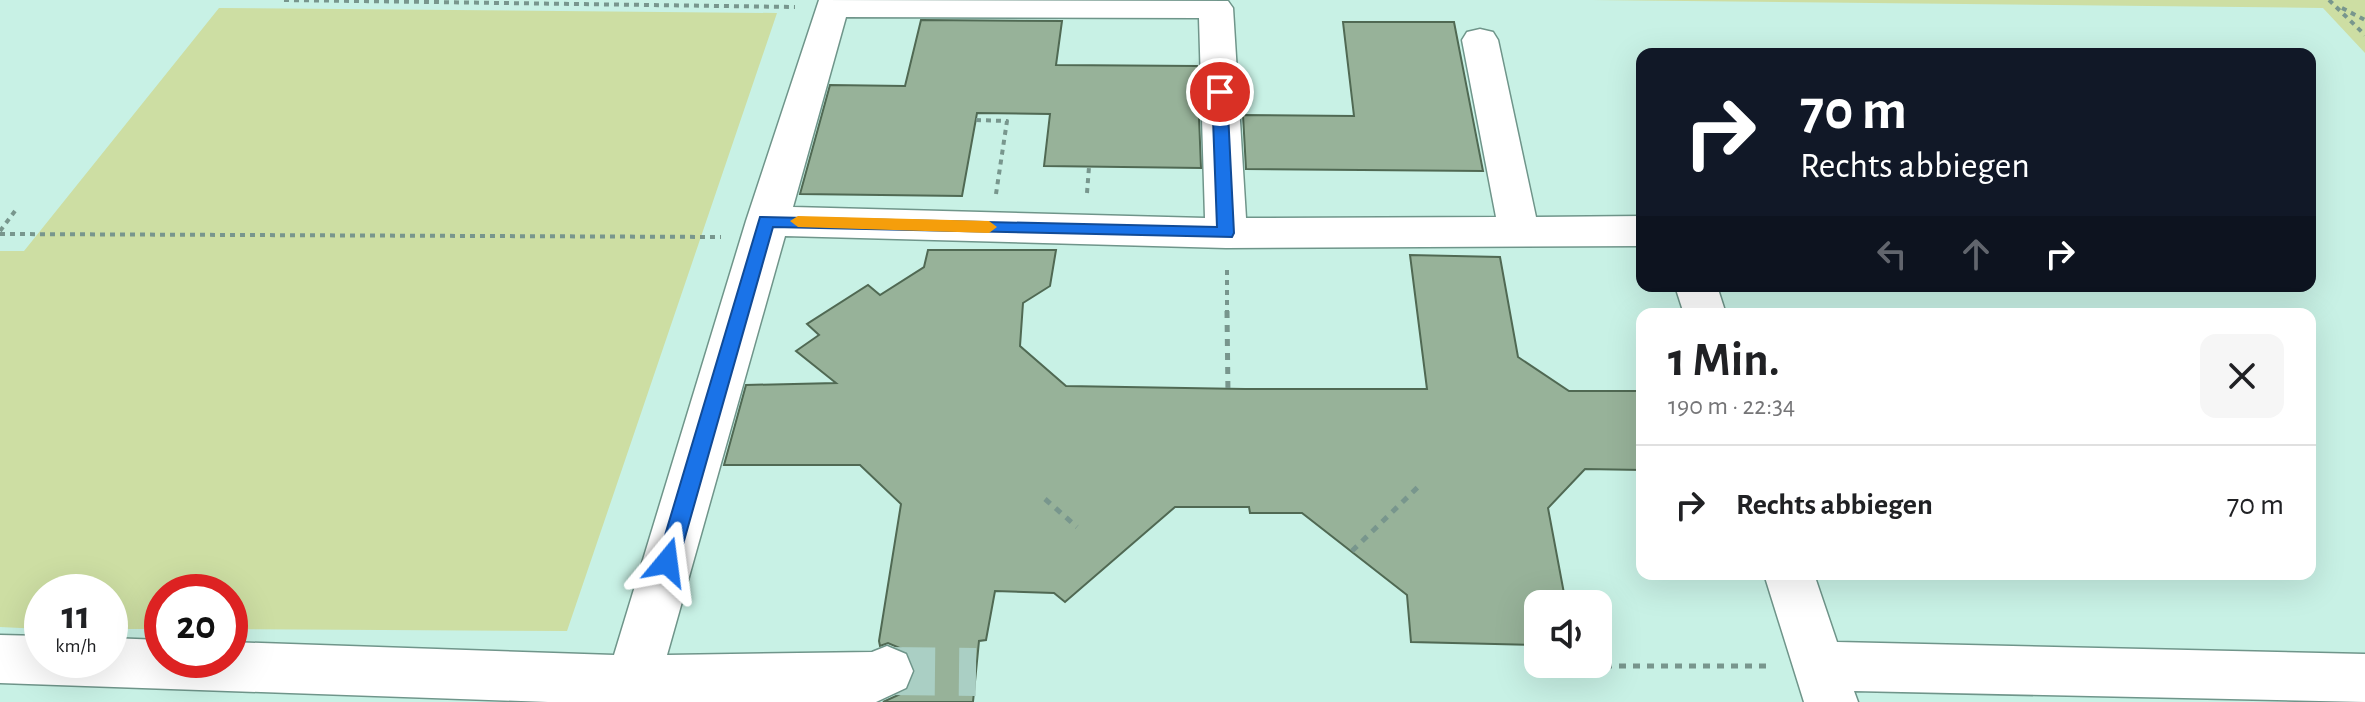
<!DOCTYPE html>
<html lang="de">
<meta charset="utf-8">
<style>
:root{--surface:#fff;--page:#f6f6f6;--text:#202124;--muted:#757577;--line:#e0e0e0}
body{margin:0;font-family:"Alegreya Sans",sans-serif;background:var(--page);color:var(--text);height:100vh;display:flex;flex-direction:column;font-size:30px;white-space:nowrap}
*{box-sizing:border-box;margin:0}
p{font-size:26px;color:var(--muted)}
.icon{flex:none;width:44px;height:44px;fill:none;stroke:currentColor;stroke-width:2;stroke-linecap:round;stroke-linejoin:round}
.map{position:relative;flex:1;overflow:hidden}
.panel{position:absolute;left:1636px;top:308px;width:680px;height:272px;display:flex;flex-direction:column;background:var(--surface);border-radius:16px;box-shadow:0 8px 32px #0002}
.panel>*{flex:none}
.hud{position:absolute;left:1636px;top:48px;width:680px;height:244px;border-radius:16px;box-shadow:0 8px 32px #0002;background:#111827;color:#fff;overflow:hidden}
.fabs{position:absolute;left:1524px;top:590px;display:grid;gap:16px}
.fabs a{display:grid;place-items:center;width:88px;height:88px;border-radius:16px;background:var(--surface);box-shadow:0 8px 32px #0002;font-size:40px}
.speed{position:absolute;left:24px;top:574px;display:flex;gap:16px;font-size:40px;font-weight:700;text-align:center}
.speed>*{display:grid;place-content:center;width:104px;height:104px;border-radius:50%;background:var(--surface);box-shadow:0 8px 32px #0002;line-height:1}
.speed small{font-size:20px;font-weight:400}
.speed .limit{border:12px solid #d22;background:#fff;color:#111}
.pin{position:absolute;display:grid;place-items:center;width:68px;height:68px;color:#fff;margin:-34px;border:4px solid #fff;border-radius:50%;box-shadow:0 2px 8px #0007}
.me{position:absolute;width:88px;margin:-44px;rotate:16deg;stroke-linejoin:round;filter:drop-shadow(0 0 6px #0008)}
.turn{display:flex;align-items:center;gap:28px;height:168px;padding:0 32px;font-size:36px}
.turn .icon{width:104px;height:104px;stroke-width:2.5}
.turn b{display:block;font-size:56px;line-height:68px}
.lanes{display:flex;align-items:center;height:76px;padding:0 32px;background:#0003;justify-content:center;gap:40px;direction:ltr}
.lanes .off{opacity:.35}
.round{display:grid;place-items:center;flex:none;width:84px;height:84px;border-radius:16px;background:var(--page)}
.headline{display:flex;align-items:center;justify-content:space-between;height:136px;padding:0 32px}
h1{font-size:48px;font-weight:700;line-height:60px}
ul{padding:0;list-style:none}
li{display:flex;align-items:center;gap:24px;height:120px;padding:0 32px;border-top:2px solid var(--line)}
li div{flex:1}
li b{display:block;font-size:30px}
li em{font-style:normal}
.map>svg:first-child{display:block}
</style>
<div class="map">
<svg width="2365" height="702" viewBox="0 0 2365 702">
<rect width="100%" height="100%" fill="#c8f1e5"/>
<g fill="#cddea3">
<polygon points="1592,0 2365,0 2365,53 2323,8"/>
<polygon points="219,8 777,13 567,631 230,629 230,592 162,592 162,629 110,629 110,592 42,592 42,629 0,627 0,251 24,251"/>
</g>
<g fill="#97b299" stroke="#506953" stroke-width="2">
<polygon points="921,20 1062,21 1056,65 1197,66 1201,168 1044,166 1050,114 977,113 962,196 800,194 830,85 905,86"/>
<polygon points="1343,22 1454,22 1483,171 1246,169 1243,115 1354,116"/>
<polygon points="928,250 1056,250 1050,286 1023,303 1020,346 1066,386 1245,389 1427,389 1410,255 1500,257 1518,357 1569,391 1642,391 1642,470 1585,469 1548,508 1566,604 1538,604 1538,645 1411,642 1407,595 1302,513 1250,513 1249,507 1175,507 1065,602 1054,593 995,591 986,640 979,641 973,702 883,702 907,691 916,672 907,651 888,643 880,646 879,641 901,504 860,465 724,465 746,385 836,383 796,351 819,335 807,324 868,285 880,295 924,267"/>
</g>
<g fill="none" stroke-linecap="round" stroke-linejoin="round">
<polyline stroke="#aacfc4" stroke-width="48" stroke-dasharray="48 24" stroke-linecap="butt" points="887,671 976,672"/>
<g stroke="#6f958a" stroke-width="3">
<g id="minor">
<path d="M 819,0 L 1228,1 L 1233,8 L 1246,218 L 1496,217 L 1462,40 L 1467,32 L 1480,29 L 1493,32 L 1498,40 L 1536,217 L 1642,216 L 1642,246 L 1226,248 L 785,236 L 667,655 L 872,652 L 887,646 L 906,654 L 913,671 L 906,688 L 876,702 L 548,702 L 0,683 L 0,635 L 42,636 L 42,660 L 110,660 L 110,638 L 162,640 L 162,660 L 230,660 L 230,642 L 614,655 L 746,221 ZM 846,17 L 1199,18 L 1205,218 L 793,207 Z"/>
<polygon points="1675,286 1717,286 1726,314 1684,314"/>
<polygon points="1764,574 1814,574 1837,642 2365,654 2365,702 1854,691 1858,702 1804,702"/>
</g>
</g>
<g stroke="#78968d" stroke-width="4" stroke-dasharray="5 5" stroke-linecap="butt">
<polyline points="284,0 795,7"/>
<polyline points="2329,0 2365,35"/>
<polyline points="2342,8 2365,20"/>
<polyline points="976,120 1007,121 996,194"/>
<polyline points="1087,193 1089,167"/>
<polyline points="0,231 15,211"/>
<polyline points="0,234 721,237"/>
<polyline points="1227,270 1227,313"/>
</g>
<g stroke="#78968d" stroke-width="5" stroke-dasharray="7 7" stroke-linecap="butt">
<polyline points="1227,311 1228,395"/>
<polyline points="1045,499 1077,527"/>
<polyline points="1352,551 1419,486"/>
<polyline points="1605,666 1772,666"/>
</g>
<use href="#minor" fill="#fff" fill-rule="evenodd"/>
</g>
<polygon fill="#1a73e8" stroke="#114b97" stroke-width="2" points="1220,87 1227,92 1234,233 1232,237 773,227 678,562 675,568 667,571 660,568 657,562 760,217 1217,227 1212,92"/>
<polygon fill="#f59e0b" points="798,216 989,221 997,227 989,233 798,227 790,221"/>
</svg>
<div class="fabs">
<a><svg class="icon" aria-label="sound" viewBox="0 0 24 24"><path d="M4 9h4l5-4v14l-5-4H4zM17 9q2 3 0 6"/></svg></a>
</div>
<div class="speed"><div>11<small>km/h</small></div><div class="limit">20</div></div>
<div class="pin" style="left:1220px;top:92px;background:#d93025"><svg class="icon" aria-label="arrive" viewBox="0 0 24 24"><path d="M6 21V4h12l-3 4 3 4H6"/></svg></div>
<svg class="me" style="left:667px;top:562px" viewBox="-20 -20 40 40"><path d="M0-17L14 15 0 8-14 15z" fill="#1a73e8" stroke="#fff" stroke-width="4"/></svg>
<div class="hud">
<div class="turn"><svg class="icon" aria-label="right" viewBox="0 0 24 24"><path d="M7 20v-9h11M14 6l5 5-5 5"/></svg><div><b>70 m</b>Rechts abbiegen</div></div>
<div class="lanes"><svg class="icon off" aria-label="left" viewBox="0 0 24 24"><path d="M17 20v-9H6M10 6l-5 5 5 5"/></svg><svg class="icon off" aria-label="ahead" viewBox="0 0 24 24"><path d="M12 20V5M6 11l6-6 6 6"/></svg><svg class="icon" aria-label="right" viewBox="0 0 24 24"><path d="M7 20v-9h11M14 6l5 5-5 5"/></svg></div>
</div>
<section class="panel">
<div class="headline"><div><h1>1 Min.</h1><p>190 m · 22:34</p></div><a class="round"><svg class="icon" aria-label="close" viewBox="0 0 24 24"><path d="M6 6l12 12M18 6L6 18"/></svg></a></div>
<ul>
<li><svg class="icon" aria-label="right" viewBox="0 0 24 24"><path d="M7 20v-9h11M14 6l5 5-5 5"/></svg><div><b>Rechts abbiegen</b></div><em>70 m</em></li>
</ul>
</section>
</div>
